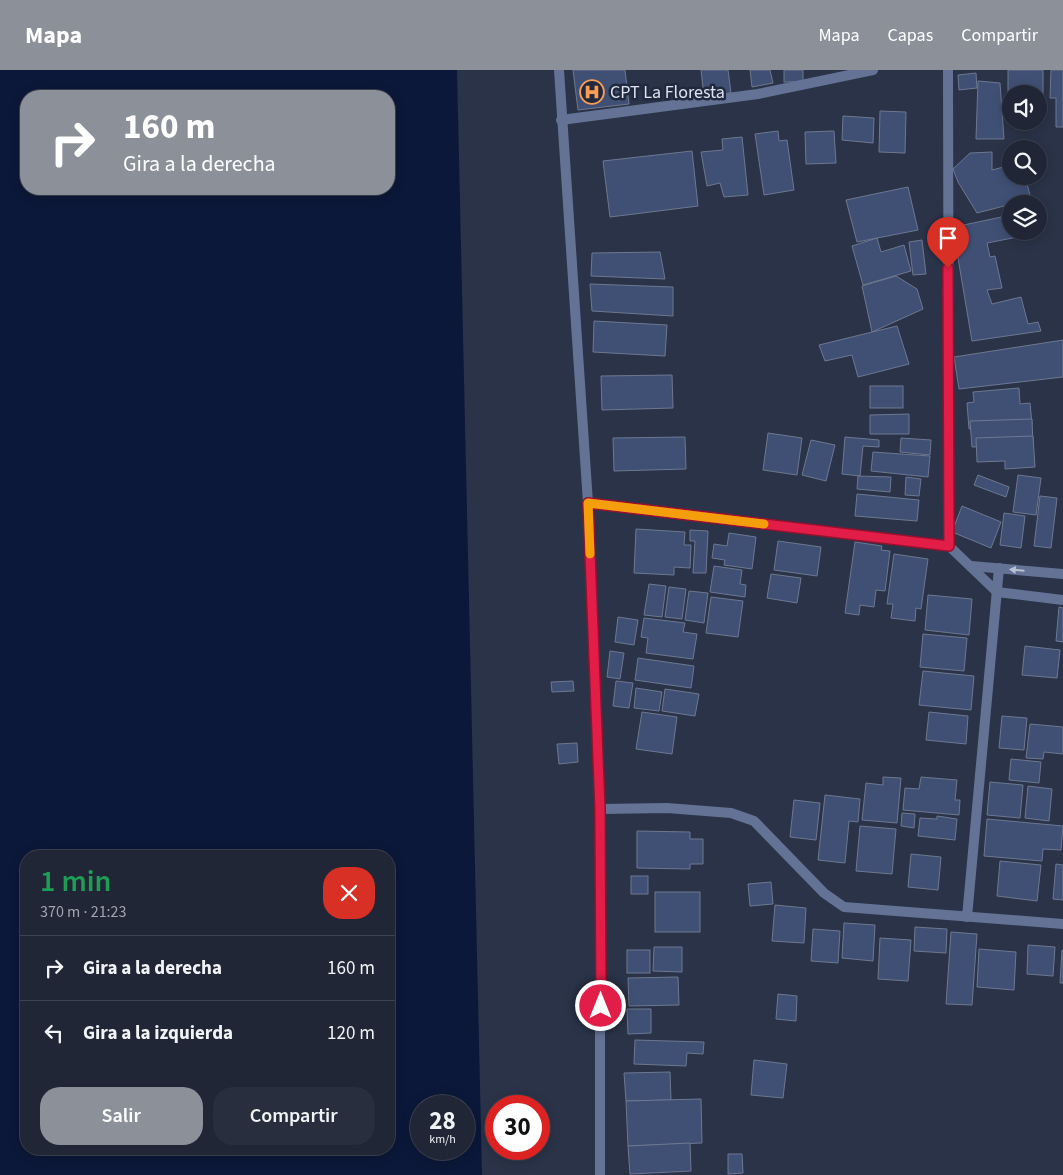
<!DOCTYPE html>
<html lang="es">
<meta charset="utf-8">
<style>
:root{--surface:#202636;--page:#282e3e;--text:#f1f3f6;--muted:#a2a5ad;--line:#3d4351;--accent:#8c9099}
body{margin:0;font-family:"Source Sans 3",sans-serif;background:var(--page);color:var(--text);height:100vh;display:flex;flex-direction:column;font-size:19px;white-space:nowrap}
*{box-sizing:border-box;margin:0}
p{font-size:16px;color:var(--muted)}
.icon{flex:none;width:28px;height:28px;fill:none;stroke:currentColor;stroke-width:2;stroke-linecap:round;stroke-linejoin:round}
.map{position:relative;flex:1;overflow:hidden}
.drawer{position:absolute;left:20px;top:780px;width:375px;height:305px;display:flex;flex-direction:column;background:var(--surface);border-radius:20px;box-shadow:0 2px 12px #0003,0 0 0 1px var(--line)}
.drawer>*{flex:none}
.banner{position:absolute;left:20px;top:20px;width:375px;height:105px;border-radius:20px;box-shadow:0 2px 12px #0003,0 0 0 1px var(--line);background:#8c9099;color:#fff;overflow:hidden}
.buttons{position:absolute;left:1002px;top:15px;display:grid;gap:10px}
.buttons a{display:grid;place-items:center;width:45px;height:45px;border-radius:50%;background:var(--surface);box-shadow:0 2px 12px #0003,0 0 0 1px var(--line);font-size:25px}
.speed{position:absolute;left:410px;top:1025px;display:flex;gap:10px;font-size:25px;font-weight:700;text-align:center}
.speed>*{display:grid;place-content:center;width:65px;height:65px;border-radius:50%;background:var(--surface);box-shadow:0 2px 12px #0003,0 0 0 1px var(--line);line-height:1}
.speed small{font-size:12px;font-weight:400}
.speed .limit{border:8px solid #d22;background:#fff;color:#111}
.pin{position:absolute;display:grid;place-items:center;width:42px;height:42px;color:#fff;margin:-51px -21px;border-radius:50% 50% 50% 0;rotate:-45deg;box-shadow:0 0 5px #0007}
.pin .icon{rotate:45deg}
.me{position:absolute;width:55px;margin:-28px;rotate:0deg;stroke-linejoin:round;filter:drop-shadow(0 0 4px #0008)}
.turn{display:flex;align-items:center;gap:18px;height:105px;padding:0 20px;font-size:22px}
.turn .icon{width:65px;height:65px;stroke-width:2.5}
.turn b{display:block;font-size:35px;line-height:42px}
.round{display:grid;place-items:center;flex:none;width:52px;height:52px;border-radius:20px;background:var(--page)}
.headline{display:flex;align-items:center;justify-content:space-between;height:85px;padding:0 20px}
h1{font-size:30px;font-weight:600;line-height:38px;color:#1e9e55}
.primary-button{display:flex;gap:10px;margin-top:auto;padding:10px 20px}
.primary-button a{flex:1;height:58px;border-radius:20px;background:var(--accent);color:#fff;font-size:20px;font-weight:600;line-height:58px;text-align:center}
.primary-button a+a{background:var(--page);color:var(--text)}
ul{padding:0;list-style:none}
li{display:flex;align-items:center;gap:15px;height:65px;padding:0 20px;border-top:1px solid var(--line)}
li div{flex:1}
li b{display:block;font-size:19px}
li em{font-style:normal}
header{display:flex;align-items:center;gap:30px;box-sizing:border-box;height:70px;padding:0 25px;background:var(--accent);color:#fff}
header strong{font-size:24px}
nav{display:flex;gap:28px;margin-inline-start:auto;font-size:18px}
.map>svg:first-child{display:block}
</style>
<header>
<strong>Mapa</strong>
<nav><a>Mapa</a><a>Capas</a><a>Compartir</a></nav>
</header>
<div class="map">
<svg width="1063" height="1105" viewBox="0 0 1063 1105">
<rect width="100%" height="100%" fill="#2a3348"/>
<path fill="#0c1839" fill-rule="evenodd" d="M 0,0 L 457,0 L 482,1105 L 0,1105 ZM 26,26 L 389,26 L 389,119 L 26,119 ZM 26,786 L 389,786 L 389,1079 L 26,1079 ZM 421,1036 L 464,1036 L 464,1079 L 421,1079 Z"/>
<g fill="#405075" stroke="#6d7890">
<polygon points="573,0 625,0 629,34 578,40"/>
<polygon points="701,0 728,0 731,23 704,26"/>
<polygon points="750,0 770,0 773,13 752,17"/>
<rect x="784" y="0" width="19" height="12"/>
<polygon points="1008,0 1043,0 1043,41 1039,41 1039,24 1011,24 1011,41 1008,41"/>
<polygon points="1051,0 1063,0 1063,57 1056,57 1056,28 1050,28"/>
<polygon points="976,3 977,18 959,20 958,5"/>
<polygon points="978,11 1000,13 1004,69 976,69"/>
<polygon points="880,41 906,42 905,83 879,82"/>
<polygon points="843,46 874,48 873,73 842,70"/>
<polygon points="778,61 779,71 787,70 794,120 764,125 755,64"/>
<polygon points="834,61 836,93 806,94 805,62"/>
<polygon points="742,67 748,125 724,127 720,113 707,116 701,82 723,80 722,69"/>
<polygon points="692,81 698,136 610,147 603,91"/>
<polygon points="992,82 992,100 1011,95 1011,106 1025,106 1031,129 977,143 958,112 953,99 970,83"/>
<polygon points="908,117 918,160 857,172 846,130"/>
<polygon points="1011,145 1011,161 1027,161 1028,165 987,173 990,187 995,186 1002,218 987,220 992,234 1021,227 1028,254 1038,252 1041,261 972,271 957,182 963,179 959,156"/>
<polygon points="877,168 881,182 904,175 911,201 863,215 852,176"/>
<polygon points="922,170 926,204 913,205 909,172"/>
<polygon points="660,182 665,209 591,206 592,183"/>
<polygon points="896,206 917,219 923,239 872,262 862,216"/>
<polygon points="590,214 673,217 673,246 592,241"/>
<polygon points="594,251 667,255 665,286 593,282"/>
<polygon points="897,256 909,294 858,307 852,285 825,291 819,275"/>
<polygon points="1063,270 1063,307 959,319 954,287"/>
<polygon points="672,305 673,338 602,340 601,306"/>
<rect x="870" y="316" width="33" height="22"/>
<polygon points="1019,318 1020,334 1030,333 1032,354 969,359 967,333 974,332 973,322"/>
<polygon points="909,344 909,364 870,364 870,345"/>
<polygon points="1032,349 1033,375 972,377 970,351"/>
<polygon points="768,363 802,368 797,405 763,400"/>
<polygon points="1033,366 1035,397 1005,399 1005,391 977,392 976,368"/>
<polygon points="685,367 686,399 614,401 613,368"/>
<polygon points="845,367 879,370 879,377 863,376 860,406 842,404"/>
<polygon points="901,368 931,370 930,385 900,382"/>
<polygon points="811,370 835,375 826,411 802,405"/>
<polygon points="873,382 930,386 928,407 871,401"/>
<polygon points="978,405 1009,417 1006,427 974,415"/>
<polygon points="1018,405 1041,408 1036,445 1013,442"/>
<polygon points="858,406 891,407 890,422 857,419"/>
<polygon points="906,407 921,409 919,426 905,425"/>
<polygon points="857,424 919,430 917,451 855,446"/>
<polygon points="1040,426 1057,428 1051,478 1034,476"/>
<polygon points="962,436 1001,452 991,478 952,462"/>
<polygon points="1004,443 1025,446 1021,478 1000,475"/>
<polygon points="636,459 685,462 684,475 691,475 690,498 674,497 674,505 634,503"/>
<polygon points="690,460 708,461 706,503 693,503 695,471 690,471"/>
<polygon points="729,463 756,467 752,499 724,495 725,490 712,488 714,474 727,476"/>
<polygon points="778,471 821,477 817,506 774,500"/>
<polygon points="855,472 882,476 881,480 890,481 885,521 876,520 874,537 860,535 859,545 845,543"/>
<polygon points="894,484 928,489 921,539 916,538 915,551 891,548 893,534 887,534"/>
<polygon points="714,496 742,500 740,514 746,515 745,527 710,522"/>
<polygon points="771,504 801,508 797,533 767,528"/>
<polygon points="649,514 666,516 662,547 644,545"/>
<polygon points="669,517 686,519 682,549 665,547"/>
<polygon points="689,521 708,523 704,553 685,550"/>
<polygon points="928,525 972,529 969,565 925,560"/>
<polygon points="711,527 743,531 738,567 706,563"/>
<polygon points="1059,537 1063,538 1063,572 1056,571"/>
<polygon points="618,547 638,550 634,575 615,572"/>
<polygon points="644,548 685,553 683,562 697,564 693,589 646,583 648,568 641,567"/>
<polygon points="923,564 967,568 964,601 920,597"/>
<polygon points="1025,576 1060,580 1057,608 1022,605"/>
<polygon points="610,581 624,583 620,609 607,607"/>
<polygon points="638,588 694,596 691,618 635,610"/>
<polygon points="923,601 974,606 971,640 919,635"/>
<polygon points="573,611 574,621 552,622 551,612"/>
<polygon points="616,611 633,613 629,638 613,636"/>
<polygon points="636,618 662,622 659,641 634,638"/>
<polygon points="665,619 699,624 695,646 662,641"/>
<polygon points="642,642 677,647 672,684 636,679"/>
<polygon points="929,642 968,646 966,674 926,670"/>
<polygon points="1002,646 1027,648 1024,680 999,678"/>
<polygon points="1030,654 1063,657 1063,684 1044,682 1043,689 1026,688"/>
<polygon points="577,673 578,692 559,694 557,674"/>
<polygon points="1011,689 1041,692 1039,713 1009,710"/>
<polygon points="883,707 901,708 897,753 862,750 866,713 883,715"/>
<polygon points="921,707 957,710 955,730 960,730 959,745 903,740 905,718 919,719"/>
<polygon points="990,712 1023,715 1020,748 987,745"/>
<polygon points="1028,716 1052,719 1049,751 1025,748"/>
<polygon points="825,725 860,729 858,752 849,751 845,793 818,790"/>
<polygon points="794,730 820,733 816,770 790,767"/>
<polygon points="902,743 915,744 914,758 901,756"/>
<polygon points="937,746 957,749 955,770 918,766 920,748 937,749"/>
<polygon points="987,749 1063,756 1061,780 1043,779 1042,791 984,786"/>
<polygon points="860,756 896,759 892,804 856,801"/>
<polygon points="637,761 690,762 690,769 703,769 703,794 690,794 690,799 637,798"/>
<polygon points="911,784 941,787 938,820 908,817"/>
<polygon points="1000,791 1041,795 1037,831 997,826"/>
<polygon points="1056,794 1063,795 1063,830 1053,829"/>
<rect x="631" y="806" width="17" height="18"/>
<polygon points="771,812 773,834 750,836 748,814"/>
<rect x="655" y="822" width="45" height="40"/>
<polygon points="775,835 806,838 804,873 772,871"/>
<polygon points="844,853 875,855 873,891 842,888"/>
<polygon points="915,857 947,859 946,883 914,881"/>
<polygon points="813,859 840,861 838,893 811,891"/>
<polygon points="951,862 977,864 972,935 946,934"/>
<polygon points="880,868 911,870 908,911 878,909"/>
<polygon points="1028,875 1055,877 1053,906 1027,904"/>
<polygon points="654,877 682,877 682,902 653,901"/>
<polygon points="979,879 1016,882 1014,920 977,917"/>
<rect x="627" y="880" width="23" height="23"/>
<polygon points="1062,880 1063,880 1063,913 1060,913"/>
<polygon points="678,907 679,935 629,936 628,908"/>
<polygon points="778,924 797,926 796,951 776,949"/>
<polygon points="627,939 651,939 651,963 628,964"/>
<polygon points="635,970 704,972 703,984 687,983 686,996 634,994"/>
<polygon points="754,990 787,994 783,1028 751,1025"/>
<polygon points="670,1002 671,1030 626,1031 624,1003"/>
<polygon points="701,1029 702,1073 628,1076 626,1031"/>
<polygon points="690,1073 691,1101 630,1104 628,1076"/>
<polygon points="728,1084 742,1084 743,1103 728,1104"/>
</g>
<g fill="none" stroke-linecap="round" stroke-linejoin="round">
<g stroke="#647395" stroke-width="10">
<polyline points="559,0 588,433 600,739 600,1105"/>
<polyline points="948,0 949,476"/>
<polyline points="561,50 758,24 873,0"/>
<polyline points="588,433 949,476 997,522 1063,530"/>
<polyline points="971,496 1063,504"/>
<polyline points="600,739 667,738 731,743 754,751 824,823 844,837 1063,854"/>
<polyline points="967,847 999,498"/>
</g>
</g>
<defs><path id="oneway-solid" d="M-6-.8H1V-3.2L6.5 0L1 3.2V.8H-6Z" transform="scale(1.25)"/></defs>
<use fill="#b9c1d5" href="#oneway-solid" transform="translate(1017 500) rotate(-175)"/>
<g fill="none" stroke-linecap="round" stroke-linejoin="round">
<g stroke="#92132f" stroke-width="12">
<polyline id="route" points="601,936 600,739 588,433 949,476 948,198"/>
</g>
<use href="#route" stroke="#e11d48" stroke-width="9"/>
<polyline stroke="#f59e0b" stroke-width="9" points="590,484 588,433 764,454"/>
</g>
<defs>
<g id="hospital-ring" transform="scale(1.25)"><circle r="9.5" fill="#20293d" stroke="#fc9d54" stroke-width="1.5"/><path d="M-5-5h3v3.5h4V-5h3V5h-3V1.5h-4V5h-3Z" fill="#fc9d54"/></g>
</defs>
<g fill-rule="evenodd">
<use href="#hospital-ring" x="592" y="22"/>
</g>
<g text-anchor="middle" stroke-width="5" stroke-linejoin="round" paint-order="stroke">
<g font-size="18" fill="#dde3f1" stroke="#20293d" text-anchor="start">
<text x="610" y="28">CPT La Floresta</text>
</g>
</g>
</svg>
<div class="buttons">
<a><svg class="icon" aria-label="sound" viewBox="0 0 24 24"><path d="M4 9h4l5-4v14l-5-4H4zM17 9q2 3 0 6"/></svg></a>
<a><svg class="icon" aria-label="search" viewBox="0 0 24 24"><circle cx="10" cy="10" r="6"/><path d="M15 15l6 6"/></svg></a>
<a><svg class="icon" aria-label="layers" viewBox="0 0 24 24"><path d="M12 4l9 5-9 5-9-5zM3 14l9 5 9-5"/></svg></a>
</div>
<div class="speed"><div>28<small>km/h</small></div><div class="limit">30</div></div>
<div class="pin" style="left:948px;top:198px;background:#d93025"><svg class="icon" aria-label="arrive" viewBox="0 0 24 24"><path d="M6 21V4h12l-3 4 3 4H6"/></svg></div>
<svg class="me" style="left:601px;top:936px" viewBox="-20 -20 40 40"><circle r="17" fill="#e11d48" stroke="#fff" stroke-width="3"/><path d="M0-11L8 9 0 5-8 9z" fill="#fff"/></svg>
<div class="banner">
<div class="turn"><svg class="icon" aria-label="right" viewBox="0 0 24 24"><path d="M7 20v-9h11M14 6l5 5-5 5"/></svg><div><b>160 m</b>Gira a la derecha</div></div>
</div>
<section class="drawer">
<div class="headline"><div><h1>1 min</h1><p>370 m · 21:23</p></div><a class="round" style="background:#d93025;color:#fff"><svg class="icon" aria-label="close" viewBox="0 0 24 24"><path d="M6 6l12 12M18 6L6 18"/></svg></a></div>
<ul>
<li><svg class="icon" aria-label="right" viewBox="0 0 24 24"><path d="M7 20v-9h11M14 6l5 5-5 5"/></svg><div><b>Gira a la derecha</b></div><em>160 m</em></li>
<li><svg class="icon" aria-label="left" viewBox="0 0 24 24"><path d="M17 20v-9H6M10 6l-5 5 5 5"/></svg><div><b>Gira a la izquierda</b></div><em>120 m</em></li>
</ul>
<div class="primary-button"><a>Salir</a><a>Compartir</a></div>
</section>
</div>
